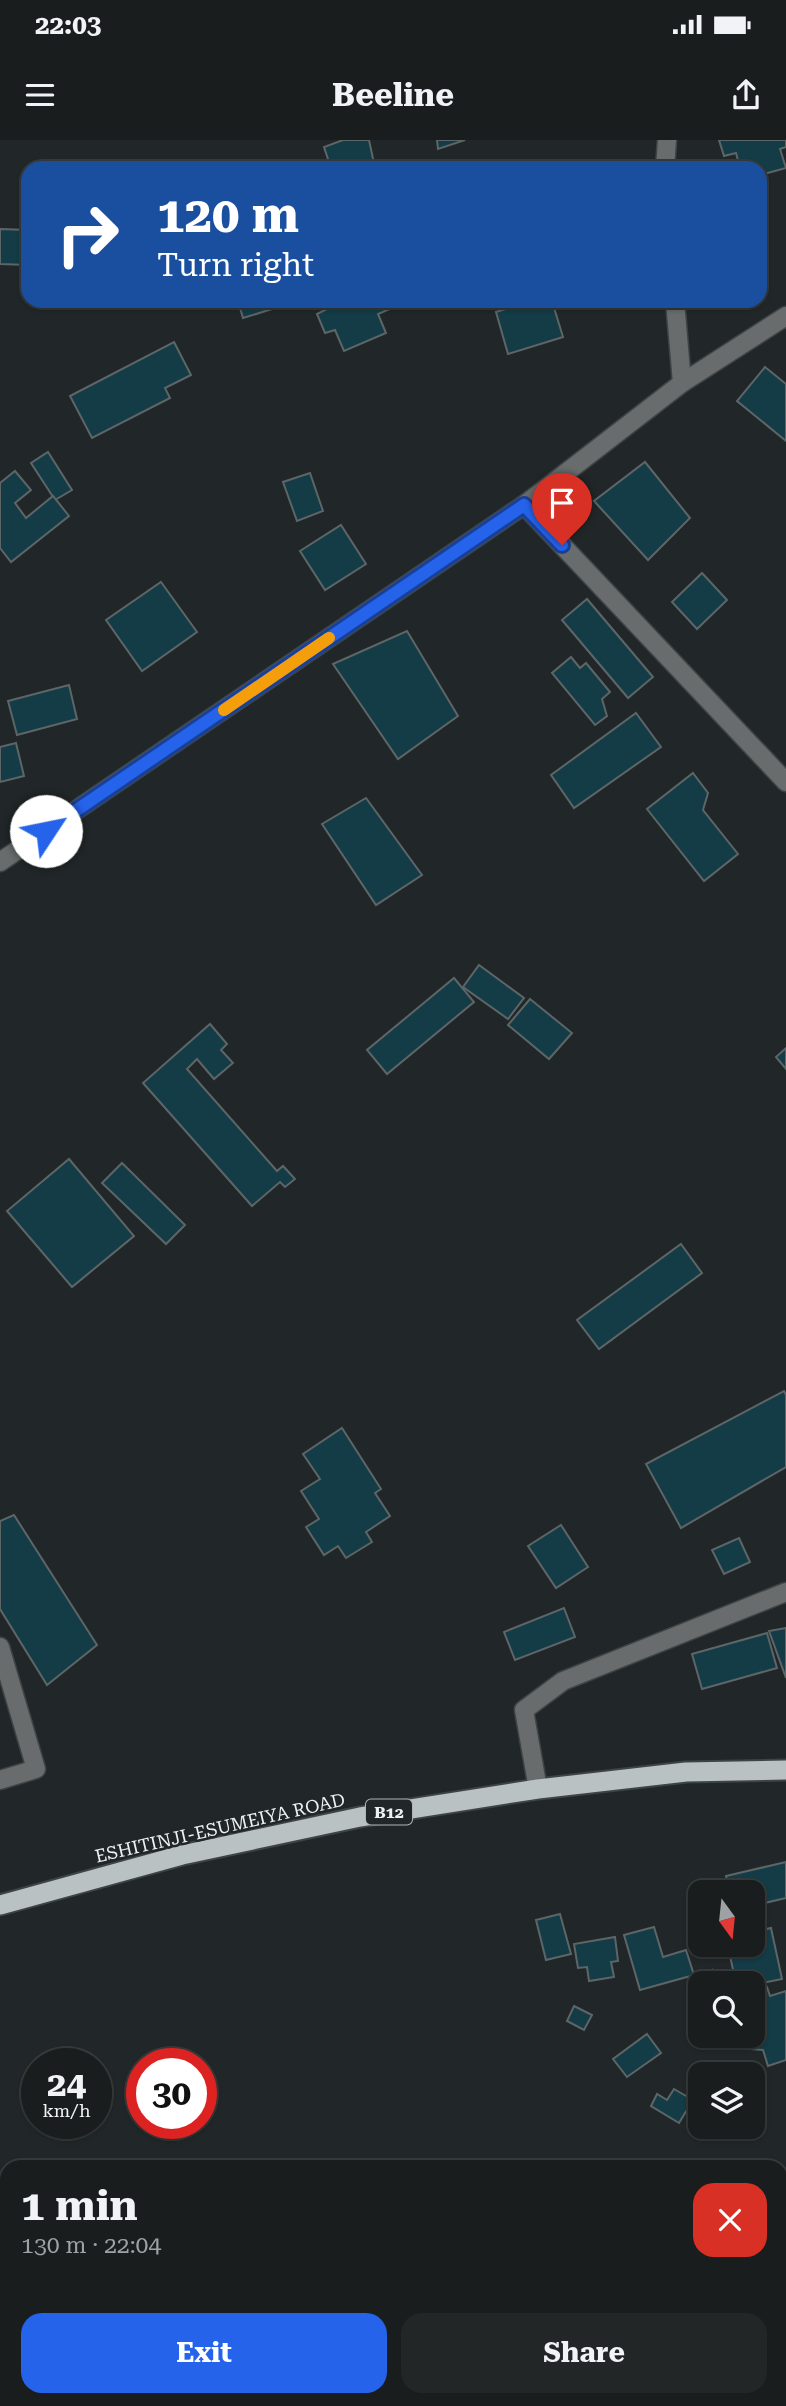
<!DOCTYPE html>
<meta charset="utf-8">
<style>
:root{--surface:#191d1e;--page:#222627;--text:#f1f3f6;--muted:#9fa2a4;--line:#373b3c;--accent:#2563eb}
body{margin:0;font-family:"Roboto Serif",serif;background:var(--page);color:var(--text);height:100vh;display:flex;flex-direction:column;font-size:26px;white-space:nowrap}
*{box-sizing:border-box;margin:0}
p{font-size:23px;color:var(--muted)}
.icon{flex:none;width:38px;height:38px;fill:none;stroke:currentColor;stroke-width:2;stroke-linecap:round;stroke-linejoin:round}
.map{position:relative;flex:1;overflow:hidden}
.details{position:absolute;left:0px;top:2020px;width:788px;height:247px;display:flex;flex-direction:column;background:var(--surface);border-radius:21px 21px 0 0;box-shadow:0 2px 5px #0004,0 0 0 2px var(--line)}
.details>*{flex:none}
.hud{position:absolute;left:21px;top:21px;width:746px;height:147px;border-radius:21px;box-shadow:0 2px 5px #0004,0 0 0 2px var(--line);background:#1a4fa0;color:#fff;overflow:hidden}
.needle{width:46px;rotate:165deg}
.fabs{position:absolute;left:688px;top:1740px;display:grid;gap:14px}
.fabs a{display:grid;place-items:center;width:77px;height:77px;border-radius:14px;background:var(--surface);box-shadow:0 2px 5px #0004,0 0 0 2px var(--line);font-size:35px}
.speed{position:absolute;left:21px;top:1908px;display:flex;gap:14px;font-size:35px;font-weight:700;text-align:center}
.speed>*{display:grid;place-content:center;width:91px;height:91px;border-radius:50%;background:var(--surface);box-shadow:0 2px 5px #0004,0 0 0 2px var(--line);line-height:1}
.speed small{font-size:18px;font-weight:400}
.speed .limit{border:10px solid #d22;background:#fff;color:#111}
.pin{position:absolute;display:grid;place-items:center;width:60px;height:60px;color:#fff;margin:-72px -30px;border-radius:50% 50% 50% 0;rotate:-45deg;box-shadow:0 0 7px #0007}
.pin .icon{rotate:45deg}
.me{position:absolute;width:77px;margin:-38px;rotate:56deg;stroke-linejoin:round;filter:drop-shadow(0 0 5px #0008)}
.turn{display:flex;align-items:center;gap:24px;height:147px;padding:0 21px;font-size:32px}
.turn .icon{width:91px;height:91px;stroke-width:2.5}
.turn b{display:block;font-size:49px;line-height:60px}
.round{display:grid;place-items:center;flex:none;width:74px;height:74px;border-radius:21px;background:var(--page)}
.headline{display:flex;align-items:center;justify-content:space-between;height:119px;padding:0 21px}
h1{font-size:42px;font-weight:700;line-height:52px}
.action{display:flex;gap:14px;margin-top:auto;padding:14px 21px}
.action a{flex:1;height:80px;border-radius:21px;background:var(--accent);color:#fff;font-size:28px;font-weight:700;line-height:80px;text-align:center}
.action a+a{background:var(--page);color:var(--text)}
.status{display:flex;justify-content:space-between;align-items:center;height:49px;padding:0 35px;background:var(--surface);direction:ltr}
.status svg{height:19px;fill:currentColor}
header{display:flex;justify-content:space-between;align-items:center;height:91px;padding:0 21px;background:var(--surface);font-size:32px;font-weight:700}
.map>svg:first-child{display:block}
</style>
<div class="status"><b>22:03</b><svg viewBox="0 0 49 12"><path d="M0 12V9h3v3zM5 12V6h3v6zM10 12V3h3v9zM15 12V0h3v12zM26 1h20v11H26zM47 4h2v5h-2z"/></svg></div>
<header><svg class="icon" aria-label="menu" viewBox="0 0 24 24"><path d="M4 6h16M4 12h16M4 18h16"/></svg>Beeline<svg class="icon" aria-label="share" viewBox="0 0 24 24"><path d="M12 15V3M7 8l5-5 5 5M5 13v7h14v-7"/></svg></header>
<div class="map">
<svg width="786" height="2266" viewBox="0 0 786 2266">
<rect width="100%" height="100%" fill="#212728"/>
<g fill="#133c46" stroke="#5e6567" stroke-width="2">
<polygon points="343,0 369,0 375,28 331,28 324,7"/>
<polygon points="437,0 465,0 438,9"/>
<polygon points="719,0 786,0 786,7 780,9 786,28 760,35 760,28 740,28 736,13 724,16"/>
<polygon points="0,89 28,90 28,125 0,124"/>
<polygon points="238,161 298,161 243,178"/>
<polygon points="326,161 397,161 399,165 378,174 386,193 344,211 335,190 325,193 317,174 329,168"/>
<polygon points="531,161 552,161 563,197 508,214 496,172"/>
<polygon points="174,202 191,235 165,248 170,258 92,298 70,256"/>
<polygon points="765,227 786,244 786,301 737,261"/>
<polygon points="48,312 72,350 55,360 31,323"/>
<polygon points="645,322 690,378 648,420 594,361"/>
<polygon points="15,331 31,350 15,363 26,378 53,356 69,376 11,422 0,408 0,343"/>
<polygon points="310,333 323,371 297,381 283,342"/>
<polygon points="341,385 366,424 325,450 300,411"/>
<polygon points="702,433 727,460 697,489 672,462"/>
<polygon points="161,442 197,492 142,531 106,480"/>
<polygon points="587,459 653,537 628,558 562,480"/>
<polygon points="407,491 458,576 398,619 333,524"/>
<polygon points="571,517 580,528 586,523 610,552 602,559 607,576 595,585 552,533"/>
<polygon points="69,545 77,579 17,595 8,561"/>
<polygon points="636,573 661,607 574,668 551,635"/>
<polygon points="16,603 24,636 0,642 0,607"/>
<polygon points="693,633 708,653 703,670 738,714 704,741 647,669"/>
<polygon points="366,658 422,735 376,765 322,684"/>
<polygon points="479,825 524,858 508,879 463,847"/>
<polygon points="454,838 474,862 387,934 367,910"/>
<polygon points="530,859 572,893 549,919 508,885"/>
<polygon points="210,884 227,904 221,910 233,923 214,939 197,919 187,929 277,1031 283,1026 295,1039 285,1047 280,1042 252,1066 143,943"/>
<polygon points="786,908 786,929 776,917"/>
<polygon points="69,1019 134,1096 72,1147 7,1071"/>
<polygon points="122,1023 185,1085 166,1104 102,1043"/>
<polygon points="681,1104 702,1133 599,1209 577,1180"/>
<polygon points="784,1251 786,1255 786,1327 681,1388 646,1324"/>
<polygon points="342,1288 381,1349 375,1353 390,1376 366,1392 372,1402 346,1418 338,1406 324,1415 306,1387 319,1379 301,1351 320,1339 303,1314"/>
<polygon points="14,1375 97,1505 47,1545 0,1469 0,1381"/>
<polygon points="561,1385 588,1427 556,1448 528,1406"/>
<polygon points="739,1398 750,1422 724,1434 712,1410"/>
<polygon points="564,1468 575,1497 515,1520 504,1492"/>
<polygon points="786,1488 786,1538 769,1491"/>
<polygon points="767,1493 777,1528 702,1549 692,1514"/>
<polygon points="786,1722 786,1758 752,1766 752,1752 730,1752 726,1736"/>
<polygon points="560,1774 571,1814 546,1820 536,1780"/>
<polygon points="654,1787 663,1817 686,1810 694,1835 640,1850 624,1795"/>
<polygon points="771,1788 782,1839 752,1845 752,1843 736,1843 728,1807 752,1804 752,1792"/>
<polygon points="615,1797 618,1821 611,1822 614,1837 589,1841 587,1827 578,1828 574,1804"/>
<polygon points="713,1830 730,1843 710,1843"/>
<polygon points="767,1847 770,1856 786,1851 786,1920 768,1926 763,1910 750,1909 745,1895 752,1895 752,1852"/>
<polygon points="574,1866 592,1875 584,1890 567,1881"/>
<polygon points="647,1894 661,1913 627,1937 613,1919"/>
<polygon points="674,1949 693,1960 679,1983 651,1966 657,1954 667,1960"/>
<rect x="543" y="2259" width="50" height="7"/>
<rect x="629" y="2259" width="36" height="7"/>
</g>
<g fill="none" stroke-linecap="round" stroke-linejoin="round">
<g stroke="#3e4344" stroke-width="21">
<g id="minor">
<polyline points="665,28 667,0"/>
<polyline points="675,161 682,243"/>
<polyline points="524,365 786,642"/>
<polyline points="0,722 524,365 682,243 786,176"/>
<polyline points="0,1507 36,1629 0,1640"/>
<polyline points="538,1649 524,1570 563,1541 786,1452"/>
<polyline points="0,2131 7,2136"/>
<polyline points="140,2259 147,2266"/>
</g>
</g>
<g stroke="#3e4344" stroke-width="23">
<polyline id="trunk" points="0,1765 182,1715 360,1677 538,1649 686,1632 786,1630"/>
</g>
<use href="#minor" stroke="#696c6d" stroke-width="18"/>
<use href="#trunk" stroke="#bac1c3" stroke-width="19"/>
</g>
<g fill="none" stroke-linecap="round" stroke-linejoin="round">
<g stroke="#184099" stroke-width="18">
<polyline id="route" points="46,691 524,365 562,405"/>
</g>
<use href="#route" stroke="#2563eb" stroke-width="12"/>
<polyline stroke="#f59e0b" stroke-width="12" points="224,570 329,498"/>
</g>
<g text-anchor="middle" stroke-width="5" stroke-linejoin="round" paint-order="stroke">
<rect fill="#212728" stroke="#b0b4b5" stroke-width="2" x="366" y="1659.5" width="46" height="25" rx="5"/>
<g font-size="16" font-weight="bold" fill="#edf1f2">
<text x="389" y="1678">B12</text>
</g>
<g font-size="18" fill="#edf1f2" stroke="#212728">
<text transform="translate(220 1688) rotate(-13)" y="6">ESHITINJI-ESUMEIYA ROAD</text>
</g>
</g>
</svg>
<div class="fabs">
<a><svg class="needle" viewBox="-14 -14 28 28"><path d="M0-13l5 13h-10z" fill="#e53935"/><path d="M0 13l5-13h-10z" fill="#9fa2a4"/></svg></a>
<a><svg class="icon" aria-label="search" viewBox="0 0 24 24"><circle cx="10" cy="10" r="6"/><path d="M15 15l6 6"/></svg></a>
<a><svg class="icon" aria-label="layers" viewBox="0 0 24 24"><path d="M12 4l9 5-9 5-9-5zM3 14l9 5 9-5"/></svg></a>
</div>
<div class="speed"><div>24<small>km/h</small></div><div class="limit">30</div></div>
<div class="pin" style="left:562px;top:405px;background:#d93025"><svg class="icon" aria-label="arrive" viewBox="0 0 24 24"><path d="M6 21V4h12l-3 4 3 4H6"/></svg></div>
<svg class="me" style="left:46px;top:691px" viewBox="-20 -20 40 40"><circle r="19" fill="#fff"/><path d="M0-13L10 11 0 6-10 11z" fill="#2563eb"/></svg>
<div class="hud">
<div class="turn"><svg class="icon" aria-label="right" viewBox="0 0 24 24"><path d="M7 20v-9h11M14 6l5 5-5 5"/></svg><div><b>120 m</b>Turn right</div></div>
</div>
<section class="details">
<div class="headline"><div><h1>1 min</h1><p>130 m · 22:04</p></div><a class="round" style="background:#d93025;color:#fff"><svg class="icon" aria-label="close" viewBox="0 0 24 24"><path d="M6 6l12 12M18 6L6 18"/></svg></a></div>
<div class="action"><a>Exit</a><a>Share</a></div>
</section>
</div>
